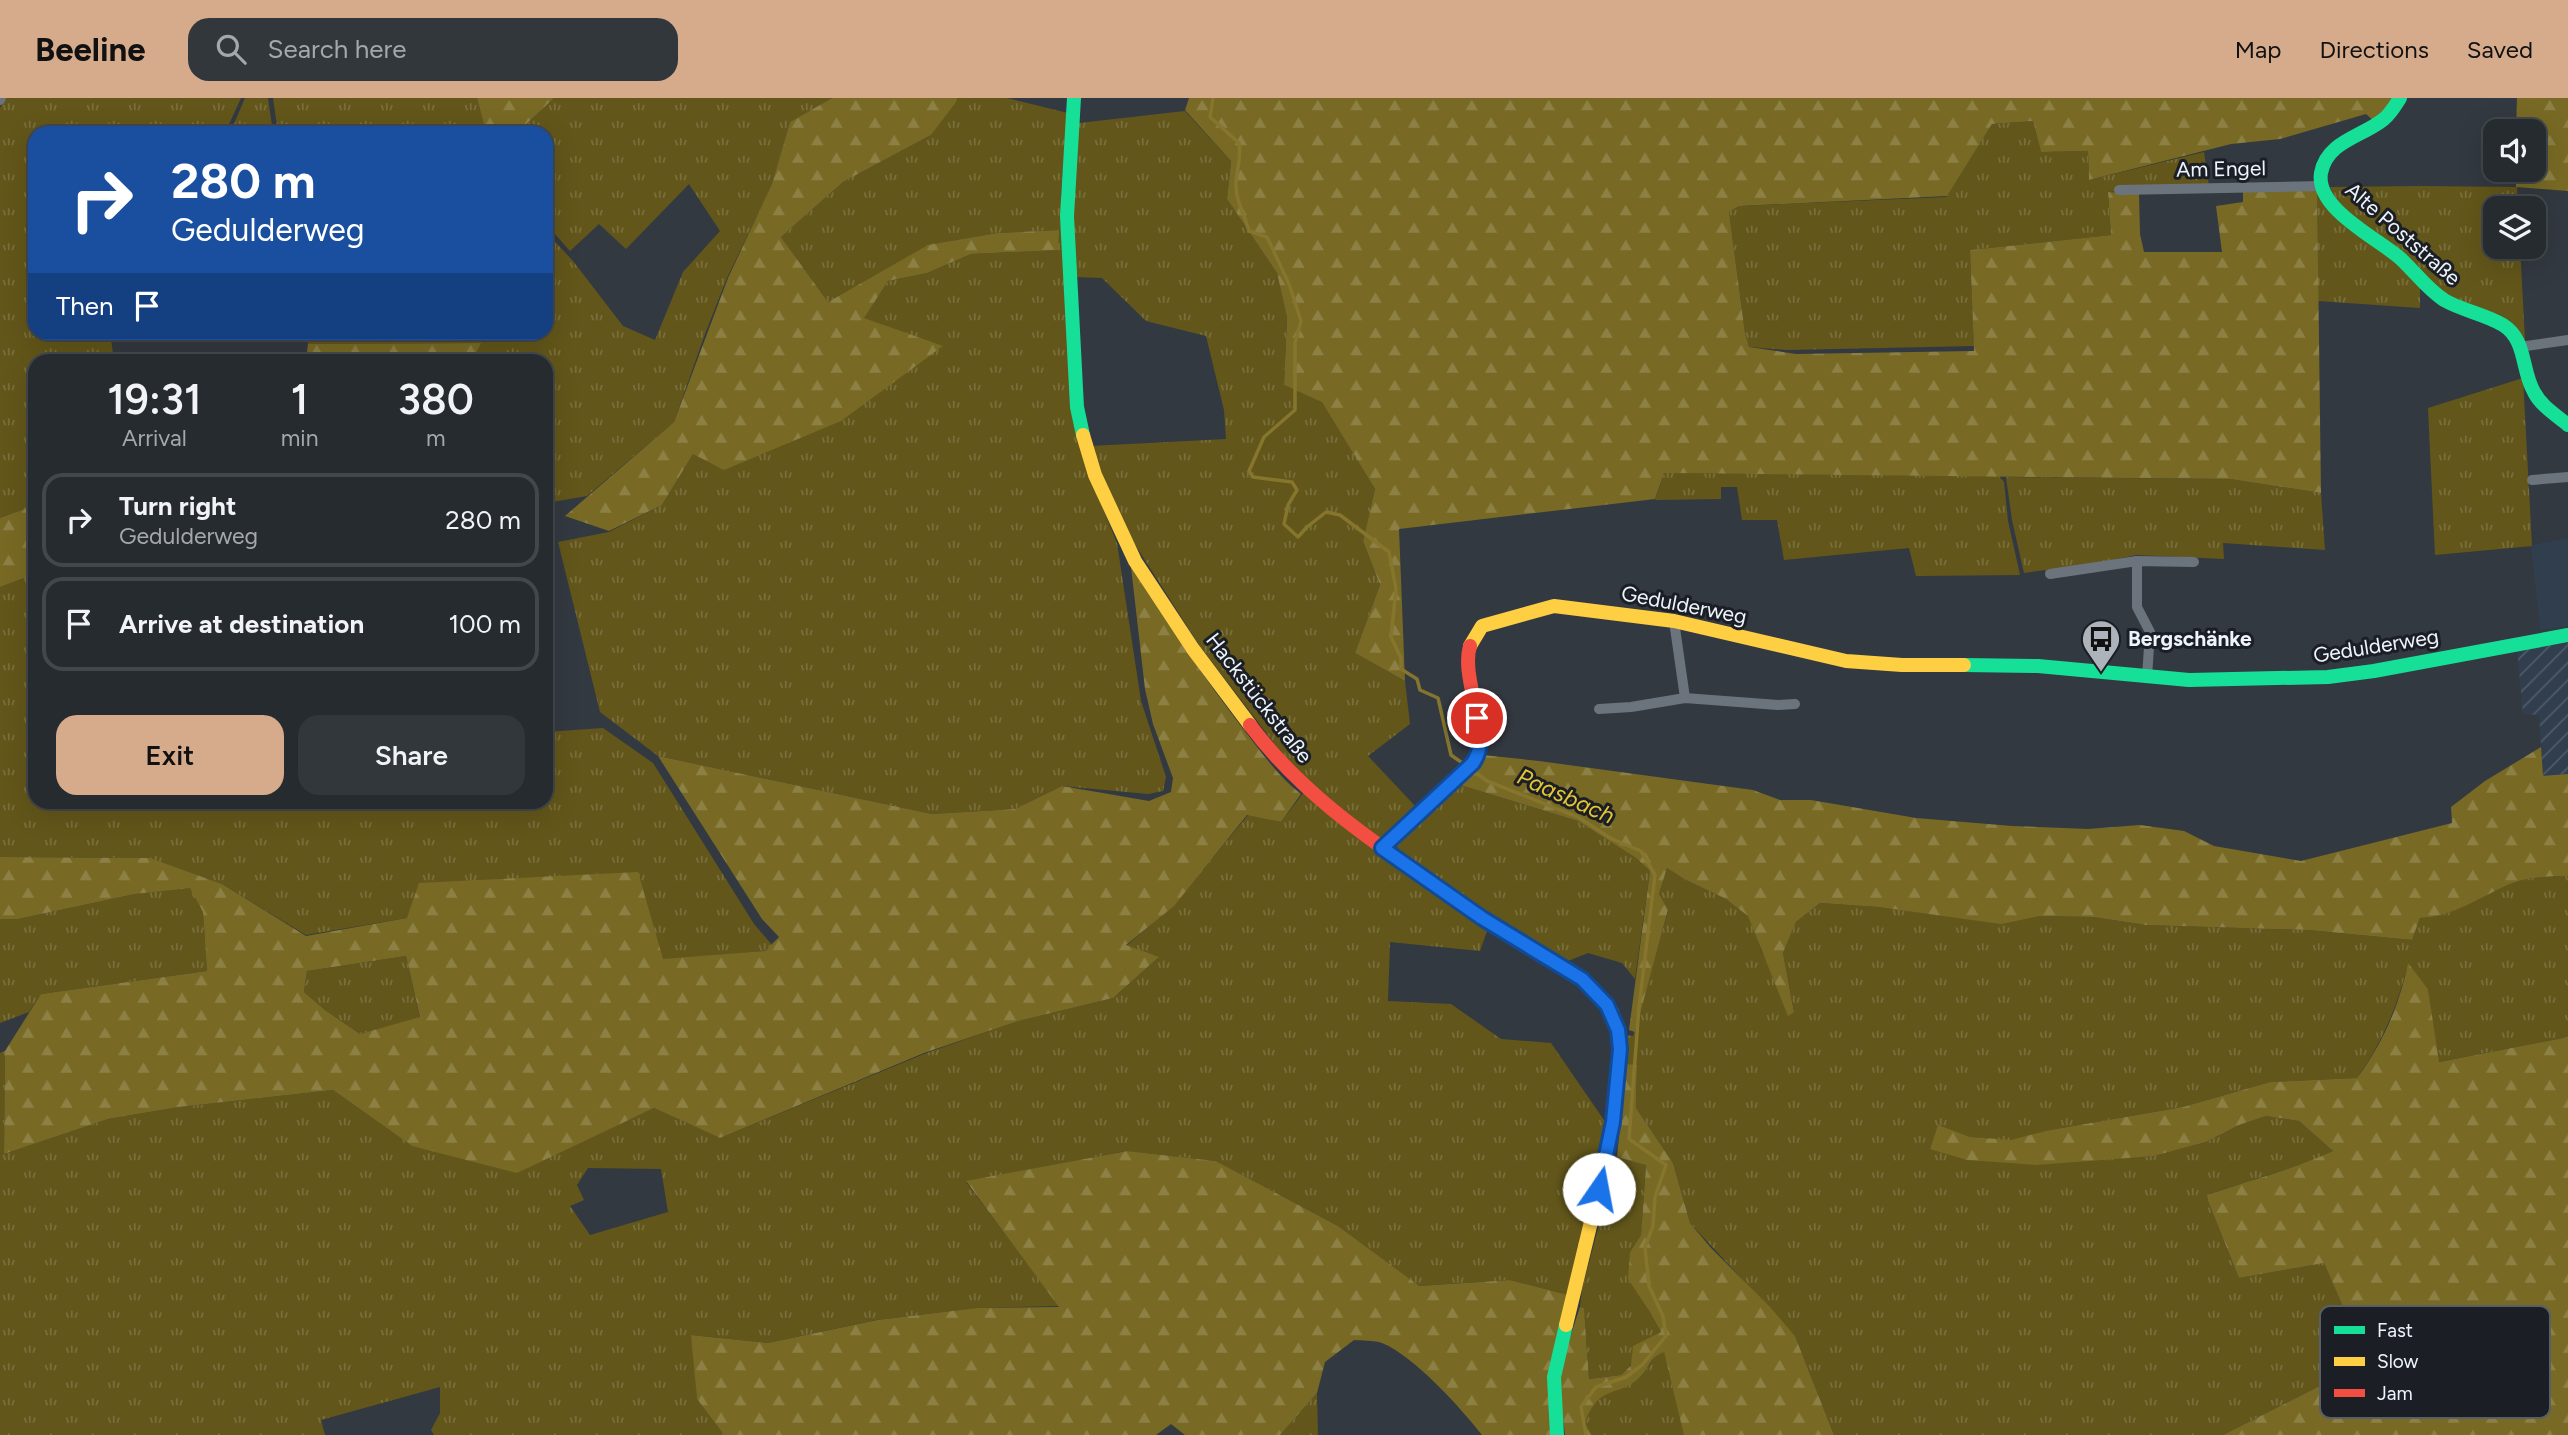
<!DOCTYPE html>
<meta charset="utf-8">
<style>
:root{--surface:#262b30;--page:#32373c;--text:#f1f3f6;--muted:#a4a7ab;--line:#42474c;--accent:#d6ab8b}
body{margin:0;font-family:Figtree,sans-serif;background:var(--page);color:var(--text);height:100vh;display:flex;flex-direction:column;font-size:26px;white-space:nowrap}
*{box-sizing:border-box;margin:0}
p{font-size:23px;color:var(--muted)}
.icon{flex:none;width:38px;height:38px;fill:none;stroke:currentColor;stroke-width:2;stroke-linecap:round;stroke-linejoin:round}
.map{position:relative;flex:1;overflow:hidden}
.panel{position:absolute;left:28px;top:256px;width:525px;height:455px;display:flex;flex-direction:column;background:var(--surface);border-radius:21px;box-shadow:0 7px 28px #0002,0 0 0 2px var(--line)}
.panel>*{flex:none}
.hud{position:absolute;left:28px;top:28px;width:525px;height:214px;border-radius:21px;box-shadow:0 7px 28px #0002,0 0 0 2px var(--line);background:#1a4fa0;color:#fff;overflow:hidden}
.tools{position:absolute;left:2483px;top:21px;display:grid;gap:14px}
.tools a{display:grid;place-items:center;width:63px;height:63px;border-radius:14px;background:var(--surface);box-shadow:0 7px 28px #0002,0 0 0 2px var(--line);font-size:35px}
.pin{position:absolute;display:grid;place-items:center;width:60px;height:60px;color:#fff;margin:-30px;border:4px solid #fff;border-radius:50%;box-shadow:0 2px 7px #0007}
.me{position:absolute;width:77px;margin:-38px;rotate:12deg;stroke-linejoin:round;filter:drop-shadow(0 0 5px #0008)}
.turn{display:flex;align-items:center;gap:24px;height:147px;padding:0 28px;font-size:32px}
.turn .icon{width:91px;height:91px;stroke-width:2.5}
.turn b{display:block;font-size:49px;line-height:60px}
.then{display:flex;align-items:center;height:66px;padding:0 28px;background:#0003;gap:14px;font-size:26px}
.eta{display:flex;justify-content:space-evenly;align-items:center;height:119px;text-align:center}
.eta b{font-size:42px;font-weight:600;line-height:49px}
.primary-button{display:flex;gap:14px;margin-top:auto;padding:14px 28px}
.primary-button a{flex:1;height:80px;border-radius:21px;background:var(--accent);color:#111;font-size:28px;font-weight:600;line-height:80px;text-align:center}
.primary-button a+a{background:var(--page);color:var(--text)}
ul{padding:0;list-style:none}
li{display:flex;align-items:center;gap:21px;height:94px;margin:0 14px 10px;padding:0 14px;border:4px solid var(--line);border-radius:21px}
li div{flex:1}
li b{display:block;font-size:26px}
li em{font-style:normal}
header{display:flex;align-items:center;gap:42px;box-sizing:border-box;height:98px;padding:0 35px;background:var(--accent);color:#111}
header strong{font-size:33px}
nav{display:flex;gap:38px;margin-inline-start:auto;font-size:24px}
.search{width:490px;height:63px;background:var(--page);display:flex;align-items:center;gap:18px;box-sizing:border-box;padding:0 24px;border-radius:21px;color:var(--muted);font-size:26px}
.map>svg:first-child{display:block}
</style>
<header>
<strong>Beeline</strong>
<div class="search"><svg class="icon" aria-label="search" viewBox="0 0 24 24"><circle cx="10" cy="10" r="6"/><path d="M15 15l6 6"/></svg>Search here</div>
<nav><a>Map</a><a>Directions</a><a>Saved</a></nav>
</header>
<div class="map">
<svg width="2568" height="1337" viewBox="0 0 2568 1337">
<defs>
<pattern id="industrial-furrows" width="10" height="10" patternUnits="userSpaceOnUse" patternTransform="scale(1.75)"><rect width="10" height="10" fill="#313e4e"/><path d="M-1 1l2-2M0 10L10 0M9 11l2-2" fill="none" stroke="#4f5a68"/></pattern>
<pattern id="grass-tufts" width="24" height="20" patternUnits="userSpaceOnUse" patternTransform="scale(1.75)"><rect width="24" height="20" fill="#62561a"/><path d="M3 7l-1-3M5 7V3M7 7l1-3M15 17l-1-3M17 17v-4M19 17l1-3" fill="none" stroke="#796f3c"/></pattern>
<pattern id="forest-firs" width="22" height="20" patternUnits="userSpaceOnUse" patternTransform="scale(1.75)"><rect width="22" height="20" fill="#786a24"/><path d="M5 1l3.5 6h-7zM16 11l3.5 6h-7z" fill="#8c8045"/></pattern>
</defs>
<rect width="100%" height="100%" fill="#333940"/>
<polygon fill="#313e4e" points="2568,440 2568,528 2540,532 2531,447"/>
<polygon fill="url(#industrial-furrows)" points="2568,540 2568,676 2543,678 2539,617 2523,616 2517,550"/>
<g fill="url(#grass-tufts)" fill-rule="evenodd">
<polygon points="5,0 241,0 225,35 35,35 35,234 110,235 114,262 35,262 35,407 0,420 0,10"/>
<polygon points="245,0 268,0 273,35 230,35"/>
<polygon points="273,0 477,0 486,35 278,35"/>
<polygon points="554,0 832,0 790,24 772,87 727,180 705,236 674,324 587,398 546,405 546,262 472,262 480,245 308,246 307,235 546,234 546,134 573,163 623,228 655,242 683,174 720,133 689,86 626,151 599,126 570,153 546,126 546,35 517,35"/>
<polygon points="956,0 1007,0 1068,15 1061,94 1064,176 1094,389 1117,445 1141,603 1166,679 1163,693 1148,696 1062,688 1015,711 932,716 658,658 600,614 558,444 609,434 662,407 693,356 942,249 863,220 888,183 927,175 971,156 1058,152 1058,132 997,135 929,147 828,204 781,139 843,84 931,37"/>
<polygon points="1185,13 1231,63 1227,101 1277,175 1287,218 1284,287 1322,303 1375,391 1363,443 1380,487 1355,555 1405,583 1410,626 1368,658 1418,711 1383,744 1296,674 1199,547 1120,423 1091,348 1226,341 1224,312 1206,238 1146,223 1102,180 1074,179 1073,103 1079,25"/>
<polygon points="2033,23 2041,54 2088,53 2089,82 2204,54 2209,88 2108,94 2111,137 1970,152 1974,248 1788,252 1749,249 1745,235 1729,114 1739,108 1946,99 1992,26"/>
<polygon points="2420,88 2517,89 2518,110 2496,110 2496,149 2520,149 2525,242 2446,197 2338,106 2330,89"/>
<polygon points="2317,90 2420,185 2420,210 2318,203"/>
<polygon points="2523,280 2532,448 2435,457 2428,310"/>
<polygon points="1664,375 1999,378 2004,384 2008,423 2020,477 1916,478 1909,450 1784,462 1777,422 1742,422 1737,389 1721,389 1721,401 1655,402"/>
<polygon points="2006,379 2230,381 2321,395 2325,452 2223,445 2224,461 2137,457 2046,475 2045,472 2024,475 2012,422"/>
<polygon points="35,476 35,704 546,704 546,634 603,630 653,665 754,826 772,847 764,853 663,862 407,820 306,837 222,786 149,760 0,759 0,489"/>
<polygon points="1457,686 1578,723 1636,760 1650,773 1635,881 1622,865 1588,855 1563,865 1485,816 1406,760 1397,749 1399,739"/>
<path d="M 1304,694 L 1488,830 L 1480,853 L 1390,844 L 1388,903 L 1451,906 L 1501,941 L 1551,945 L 1606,1025 L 1568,1197 L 1510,1182 L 1418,1188 L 1338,1128 L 1216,1063 L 1126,1053 L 966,1084 L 1059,1208 L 978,1210 L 876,1222 L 768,1245 L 692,1237 L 697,1301 L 724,1337 L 434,1337 L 431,1332 L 440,1315 L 440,1289 L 321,1322 L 325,1337 L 0,1337 L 0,955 L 5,953 L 4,1056 L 108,1021 L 179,1009 L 333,992 L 412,1048 L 539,1063 L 654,1010 L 720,1040 L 924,956 L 1017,923 L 1113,900 L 1158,860 L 1126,848 L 1173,808 L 1248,717 L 1281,724 ZM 588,1070 L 661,1071 L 668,1114 L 590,1137 L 570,1108 L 584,1102 L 577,1087 Z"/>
<path d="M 1667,770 L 1684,781 L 1726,801 L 1749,818 L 1762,854 L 1794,913 L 1783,855 L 1796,824 L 1820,805 L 1878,809 L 2001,825 L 2040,818 L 2093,819 L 2146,827 L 2307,832 L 2412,842 L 2420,820 C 2454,819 2482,797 2513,785 C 2528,779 2551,778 2568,778 L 2568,939 L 2438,964 L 2428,891 L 2408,866 C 2398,907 2382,945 2357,980 L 2270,984 L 2183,1009 L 2050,1032 L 2011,1043 L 1970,1039 L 1938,1028 L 1930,1051 L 2069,1063 L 2154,1058 L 2206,1044 L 2239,1027 L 2266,1018 L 2299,1023 L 2333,1053 C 2293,1072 2249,1082 2207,1097 L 2208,1103 L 2239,1180 L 2324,1165 L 2367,1264 L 2223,1337 L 1834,1337 L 1795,1238 L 1690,1125 L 1673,1065 L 1636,1010 L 1637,968 L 1626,966 L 1625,937 L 1633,938 L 1668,813 L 1659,796 Z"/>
<polygon points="190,789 203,814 207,873 41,896 29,914 0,925 0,821 18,821 135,796"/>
<polygon points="406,858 420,920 360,936 325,912 304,894 307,873"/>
<polygon points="1617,1059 1646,1066 1641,1137 1630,1154 1648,1211 1661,1234 1621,1277 1589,1281 1584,1210 1580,1209 1582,1191"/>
<path d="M 1664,1254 L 1685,1337 L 1592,1337 L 1585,1325 C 1586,1320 1588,1314 1590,1309 C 1602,1291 1629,1292 1642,1277 C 1653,1266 1648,1261 1664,1254 Z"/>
<polygon points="1317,1295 1318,1337 1280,1337"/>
</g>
<g fill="url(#forest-firs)" fill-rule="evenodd">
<polygon points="477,0 554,0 517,35 486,35"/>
<polygon points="832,0 957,0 956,4 931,37 843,84 781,139 828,204 928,147 997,135 1059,132 1058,152 971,156 927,175 888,183 864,220 943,248 841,323 724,372 693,356 662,407 609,433 565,418 674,324 728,180 772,86 790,24"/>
<polygon points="1189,0 2400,0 2375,24 2366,16 2280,41 2231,46 2089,82 2088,53 2041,54 2033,23 1992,26 1947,98 1739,108 1729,114 1745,235 1749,249 1796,256 1974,253 1970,152 2111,137 2108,94 2139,96 2140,136 2144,154 2222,154 2216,108 2243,104 2243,93 2317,90 2321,395 2230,381 1664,375 1655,401 1399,431 1405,583 1355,555 1380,487 1363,443 1375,391 1322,304 1284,287 1287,219 1277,175 1227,101 1231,63 1185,12"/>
<polygon points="2517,0 2568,0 2568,93 2516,89 2516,72 2534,72 2534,33 2516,33"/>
<polygon points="481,245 472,262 306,262 308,246"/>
<polygon points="35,407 35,476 0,489 0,420"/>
<path d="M 1131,469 C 1167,525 1204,580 1244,632 C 1262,655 1278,678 1301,696 L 1281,724 L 1247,717 L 1174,808 L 1126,847 L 1159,859 L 1113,900 L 1018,923 L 924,955 L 720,1040 L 654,1010 L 517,1075 L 412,1048 L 333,992 L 179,1009 L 108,1021 L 4,1056 L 5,953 L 41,896 L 207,873 L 203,814 L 190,790 L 135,796 L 18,821 L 0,821 L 0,759 L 150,760 L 222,786 L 306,838 L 407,820 L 419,785 L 638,774 L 663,861 L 765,853 L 779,839 L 762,821 L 658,658 L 932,716 L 1015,711 L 1062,688 L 1149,703 L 1171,694 L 1173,680 L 1153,626 L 1145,591 ZM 406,858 L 420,919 L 360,936 L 325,912 L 304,894 L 307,873 Z"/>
<path d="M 2541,649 L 2543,678 L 2568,676 L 2568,778 C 2551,778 2529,779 2513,785 C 2482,797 2455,819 2420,820 L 2412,842 L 2308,832 L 2146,827 L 2093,819 L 2040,818 L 2001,826 L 1878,809 L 1820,805 L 1796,824 L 1783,855 L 1794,914 L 1788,918 L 1748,818 L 1726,801 L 1684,781 L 1667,770 L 1659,796 L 1668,812 L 1635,934 L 1629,932 L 1650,773 L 1636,760 L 1578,723 L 1457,686 L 1483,657 L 1539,663 L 1753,692 L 1780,702 L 1811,702 L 1916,720 L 2012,728 L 2088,731 L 2140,727 L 2184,733 L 2214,748 L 2301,763 L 2452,725 L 2451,709 L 2485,683 Z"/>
<path d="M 2408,865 L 2428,891 L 2439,964 L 2568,939 L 2568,1337 L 2223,1337 L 2367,1264 L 2324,1165 L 2239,1180 L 2208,1103 L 2207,1097 C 2249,1082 2292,1072 2333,1053 L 2299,1023 L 2266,1018 L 2239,1027 L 2206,1044 L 2154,1058 L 2036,1067 L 1967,1062 L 1930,1051 L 1938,1027 L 1970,1039 L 2011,1042 L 2050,1032 L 2183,1009 L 2270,984 L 2357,980 C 2382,947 2400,906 2408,865 Z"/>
<path d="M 1626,966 L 1637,967 L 1636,1010 L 1673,1065 L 1690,1125 L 1711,1150 L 1770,1209 L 1795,1238 L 1834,1337 L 1684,1337 L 1664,1254 C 1648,1261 1652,1266 1642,1277 C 1620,1301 1599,1284 1585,1325 L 1592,1337 L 1565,1337 L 1560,1295 L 1562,1264 L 1580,1209 L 1584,1210 L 1589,1281 L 1621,1277 L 1631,1267 L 1633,1248 L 1661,1234 L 1648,1211 L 1628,1181 L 1630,1154 L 1641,1137 L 1646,1067 L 1617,1059 Z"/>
<path d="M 1127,1053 L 1216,1063 L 1338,1128 L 1419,1188 L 1510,1182 L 1568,1197 L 1553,1337 L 1482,1337 C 1460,1309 1414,1258 1382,1245 C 1374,1242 1363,1243 1354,1242 L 1325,1264 L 1317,1295 L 1280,1337 L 1185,1337 L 1171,1326 L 1156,1337 L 724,1337 L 697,1301 L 691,1237 L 768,1245 L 877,1222 L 977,1210 L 1059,1209 L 966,1083 Z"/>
</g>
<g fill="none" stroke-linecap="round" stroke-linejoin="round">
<g stroke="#85752d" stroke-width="3.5">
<path d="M 1213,0 L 1210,19 L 1239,45 C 1242,63 1235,74 1236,90 C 1237,106 1245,118 1249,133 L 1267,139 L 1289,186 L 1301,223 L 1295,245 L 1295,312 L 1264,339 L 1249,373 L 1253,379 L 1292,384 L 1297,392 L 1288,407 L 1284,426 L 1298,439 L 1307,429 L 1326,414 L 1340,417 L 1389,454 L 1396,491 L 1391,539 L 1401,560 L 1401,571 L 1417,581 L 1420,592 L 1438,600 L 1451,657 L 1465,667"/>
<polyline points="1471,671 1487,683 1578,719 1612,741 1641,753 1655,777 1639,909 1629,1041 1666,1067 1655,1099 1653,1128 1645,1149 1649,1188 1663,1218 1666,1238 1642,1267 1626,1279 1596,1289 1581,1309 1586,1337"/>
</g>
<g stroke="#6b747c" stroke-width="10">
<polyline points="0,2 1,0"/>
<polyline points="2119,92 2323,88"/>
<polyline points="2519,249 2568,242"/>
<polyline points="2532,382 2568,379"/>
<polyline points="2137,463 2137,509 2150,534 2147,579"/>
<polyline points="2050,476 2137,463 2194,464"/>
<polyline points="1674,523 1685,600"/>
<polyline points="1599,611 1631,609 1685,600 1778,607 1795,606"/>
</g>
<g stroke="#16e098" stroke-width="14">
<polyline points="1074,0 1067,118 1077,309 1083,337"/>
<path d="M 2400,0 C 2395,8 2391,15 2384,21 C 2362,39 2327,43 2321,75 C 2315,111 2379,141 2401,161 C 2416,175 2427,191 2444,202 C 2463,213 2485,216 2503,227 C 2527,242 2521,272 2534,294 C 2541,308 2556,317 2568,327"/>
<polyline points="1964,567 2038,568 2189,582 2328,579 2374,573 2568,537"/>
<polyline points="1557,1337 1554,1279 1566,1227"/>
</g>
<g stroke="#ffcf43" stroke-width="14">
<polyline points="1083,337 1095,377 1135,463 1193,551 1250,627"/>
<polyline points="1470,548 1482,528 1554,508 1674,523 1846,563 1902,567 1964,567"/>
<polyline points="1424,779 1482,820 1582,881 1601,899 1612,914 1618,932 1620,951 1617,998 1605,1066 1566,1227"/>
</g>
<g stroke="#f24e42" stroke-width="14">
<path d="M 1250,627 C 1297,690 1360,735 1424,779"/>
<path d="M 1382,750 L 1478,658 C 1486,624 1461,577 1470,548"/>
</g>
</g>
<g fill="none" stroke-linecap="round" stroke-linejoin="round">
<g stroke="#114b97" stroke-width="18">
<path id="route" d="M 1477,620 C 1480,636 1483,650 1473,665 L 1382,750 L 1482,820 L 1582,881 L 1607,907 L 1618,932 L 1620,951 L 1613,1024 L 1599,1091"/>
</g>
<use href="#route" stroke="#1a73e8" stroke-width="12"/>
</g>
<defs>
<g id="bus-pin" transform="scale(2.0125)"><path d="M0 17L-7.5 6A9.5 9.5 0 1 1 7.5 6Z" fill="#acb3ba" stroke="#1b1f25"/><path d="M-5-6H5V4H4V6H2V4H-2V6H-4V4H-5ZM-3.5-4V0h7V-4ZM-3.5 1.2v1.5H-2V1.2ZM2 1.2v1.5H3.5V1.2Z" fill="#111"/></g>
</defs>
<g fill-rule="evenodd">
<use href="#bus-pin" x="2101" y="541"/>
</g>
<g text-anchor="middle" stroke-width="6" stroke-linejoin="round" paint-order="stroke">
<g font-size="21" fill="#edf4fc" stroke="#1b1f25">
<text transform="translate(2221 71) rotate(-1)" y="7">Am Engel</text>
<text transform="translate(2403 136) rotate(41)" y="7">Alte Poststraße</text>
<text transform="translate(1684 507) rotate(11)" y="7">Gedulderweg</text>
<text transform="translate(2376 548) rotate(-9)" y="7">Gedulderweg</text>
<text transform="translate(1259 600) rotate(52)" y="7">Hackstückstraße</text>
</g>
<g font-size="21" font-weight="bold" fill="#edf4fc" stroke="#1b1f25" text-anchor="start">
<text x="2128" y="548">Bergschänke</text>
</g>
<g font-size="23" font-style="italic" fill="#e4c535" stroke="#1b1f25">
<text transform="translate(1566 698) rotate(24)" y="8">Paasbach</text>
</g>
</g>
<rect x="2320" y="1208" width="230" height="112" rx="10" fill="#1b1f25" stroke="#5a5f66" stroke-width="2"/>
<rect x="2334" y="1228" width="31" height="8" fill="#16e098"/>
<rect x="2334" y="1259" width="31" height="9" fill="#ffcf43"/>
<rect x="2334" y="1291" width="31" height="8" fill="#f24e42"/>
<g font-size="19" fill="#edf4fc">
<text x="2377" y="1239">Fast</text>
<text x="2377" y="1270">Slow</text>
<text x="2377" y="1302">Jam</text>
</g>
</svg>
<div class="tools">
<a><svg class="icon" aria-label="sound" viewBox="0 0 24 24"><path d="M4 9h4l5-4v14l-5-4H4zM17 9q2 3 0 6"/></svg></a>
<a><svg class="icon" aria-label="layers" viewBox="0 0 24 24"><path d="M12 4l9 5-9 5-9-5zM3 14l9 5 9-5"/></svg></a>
</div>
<div class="pin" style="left:1477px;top:620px;background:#d93025"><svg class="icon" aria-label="arrive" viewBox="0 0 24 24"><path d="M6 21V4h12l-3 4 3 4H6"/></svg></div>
<svg class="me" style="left:1599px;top:1091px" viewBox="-20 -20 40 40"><circle r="19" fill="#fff"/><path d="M0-13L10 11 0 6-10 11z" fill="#1a73e8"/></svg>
<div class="hud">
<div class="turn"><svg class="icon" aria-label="right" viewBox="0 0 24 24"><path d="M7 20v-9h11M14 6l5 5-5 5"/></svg><div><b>280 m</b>Gedulderweg</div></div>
<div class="then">Then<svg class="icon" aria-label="arrive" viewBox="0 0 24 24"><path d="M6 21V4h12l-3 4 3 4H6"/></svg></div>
</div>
<section class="panel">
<div class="eta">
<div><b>19:31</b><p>Arrival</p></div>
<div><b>1</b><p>min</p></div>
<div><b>380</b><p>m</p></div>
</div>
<ul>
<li><svg class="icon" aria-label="right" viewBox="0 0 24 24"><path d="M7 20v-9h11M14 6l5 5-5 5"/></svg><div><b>Turn right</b><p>Gedulderweg</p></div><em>280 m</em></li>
<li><svg class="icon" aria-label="arrive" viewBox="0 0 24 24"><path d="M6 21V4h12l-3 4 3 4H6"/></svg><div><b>Arrive at destination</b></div><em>100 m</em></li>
</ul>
<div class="primary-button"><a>Exit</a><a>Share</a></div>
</section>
</div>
